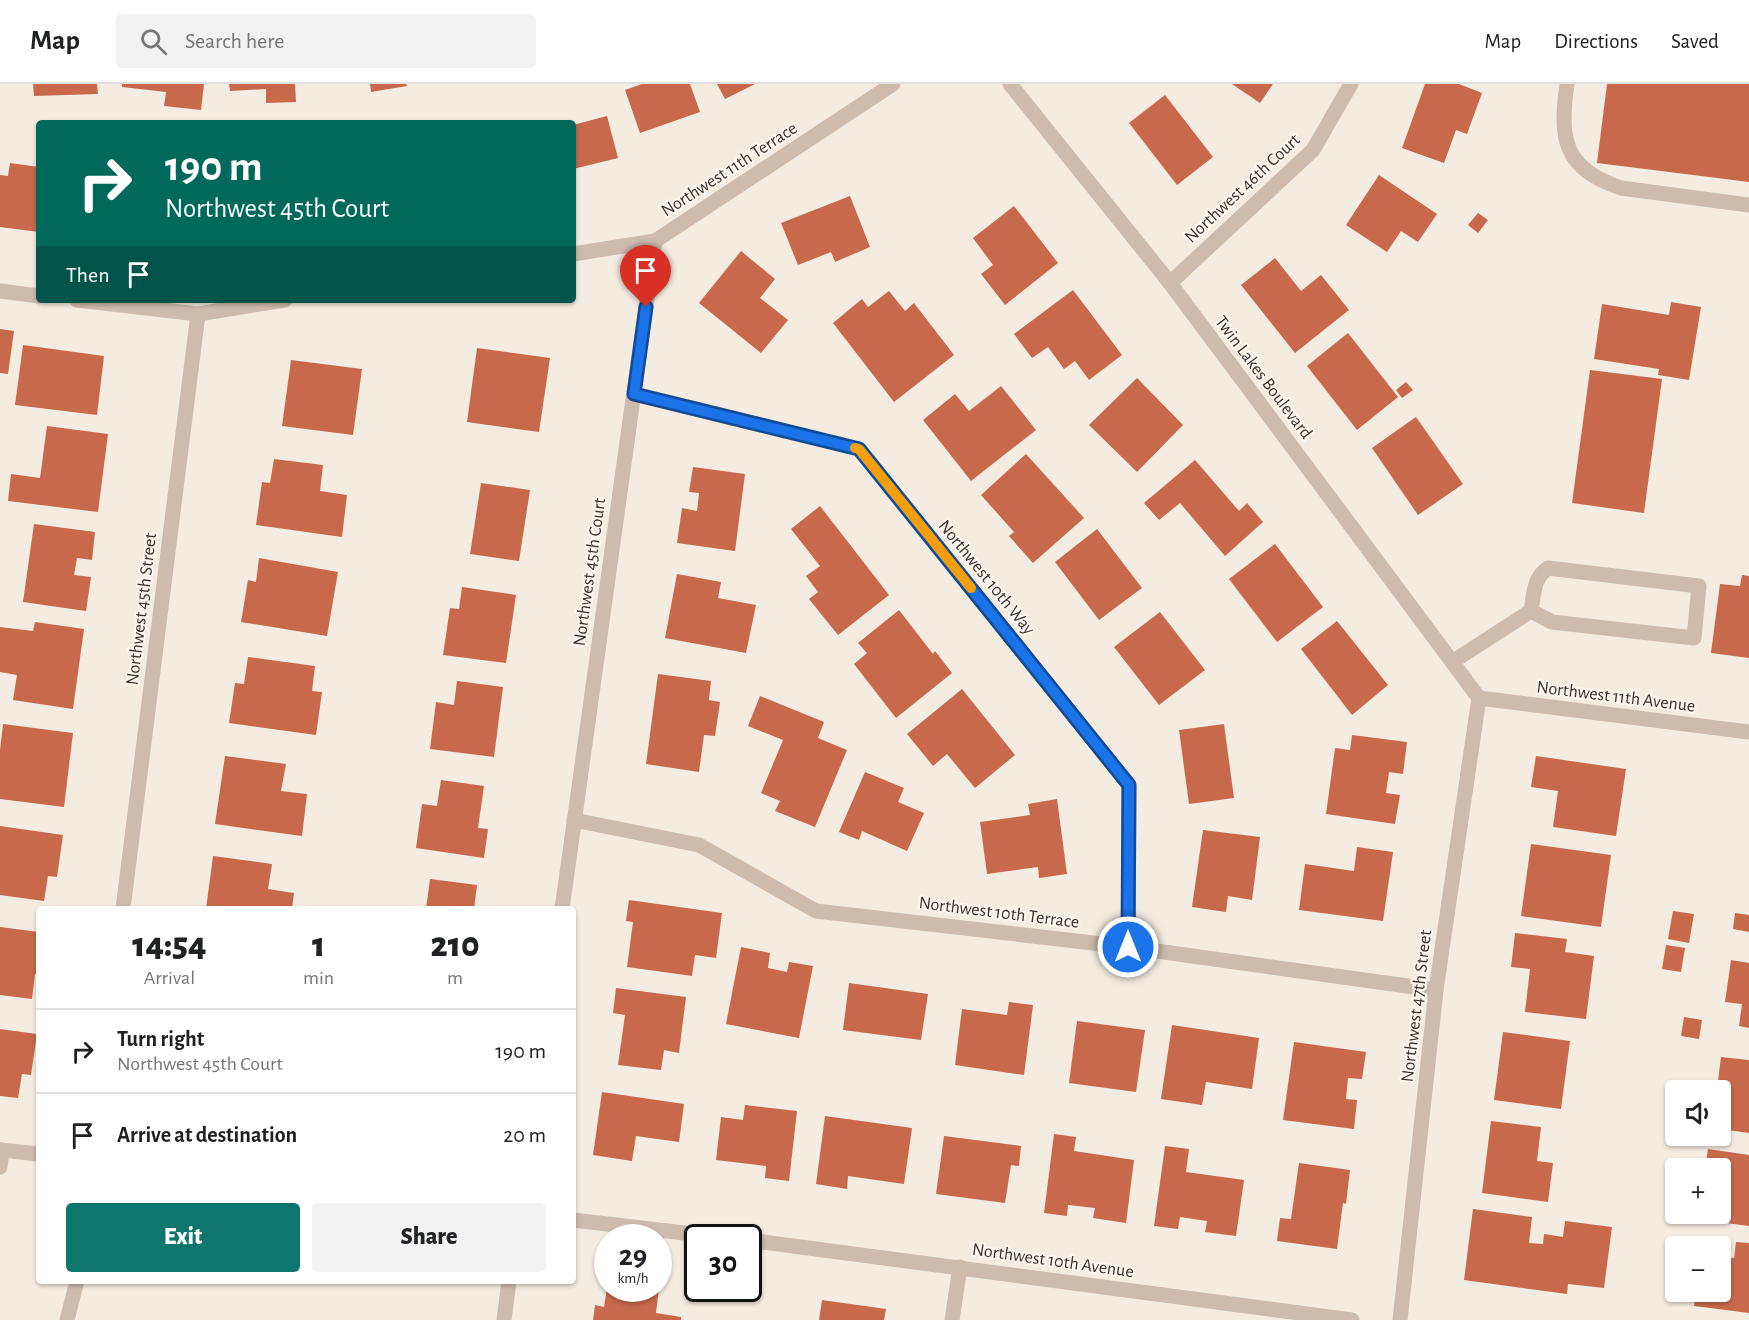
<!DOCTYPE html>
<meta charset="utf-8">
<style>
:root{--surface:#fff;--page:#f2f2f2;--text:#202124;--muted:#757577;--line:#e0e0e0;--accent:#0f766e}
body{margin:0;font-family:"Alegreya Sans",sans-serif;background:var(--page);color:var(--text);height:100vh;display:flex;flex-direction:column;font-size:22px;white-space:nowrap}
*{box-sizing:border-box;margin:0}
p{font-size:20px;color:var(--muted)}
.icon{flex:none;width:33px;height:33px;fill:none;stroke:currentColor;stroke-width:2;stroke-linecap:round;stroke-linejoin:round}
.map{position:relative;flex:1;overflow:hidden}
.side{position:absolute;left:36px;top:822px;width:540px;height:378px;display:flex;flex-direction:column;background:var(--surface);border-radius:6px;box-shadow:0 2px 4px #0004}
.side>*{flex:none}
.guide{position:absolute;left:36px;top:36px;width:540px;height:183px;border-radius:6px;box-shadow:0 2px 4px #0004;background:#00695c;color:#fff;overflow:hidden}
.fabs{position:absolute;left:1665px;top:996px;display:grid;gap:12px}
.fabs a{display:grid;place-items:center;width:66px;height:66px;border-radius:6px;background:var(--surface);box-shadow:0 2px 4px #0004;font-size:30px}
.speed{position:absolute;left:594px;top:1140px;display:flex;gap:12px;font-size:30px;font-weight:700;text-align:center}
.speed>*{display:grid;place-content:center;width:78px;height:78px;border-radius:50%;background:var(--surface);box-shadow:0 2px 4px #0004;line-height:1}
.speed small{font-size:15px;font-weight:400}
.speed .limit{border:3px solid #111;border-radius:9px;background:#fff;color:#111}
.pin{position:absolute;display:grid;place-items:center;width:51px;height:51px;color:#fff;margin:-62px -26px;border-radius:50% 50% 50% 0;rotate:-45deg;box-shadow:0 0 6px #0007}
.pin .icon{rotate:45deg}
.me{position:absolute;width:66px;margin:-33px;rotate:0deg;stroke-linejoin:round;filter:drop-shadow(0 0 4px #0008)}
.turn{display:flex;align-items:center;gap:21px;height:126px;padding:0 30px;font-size:27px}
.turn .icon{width:78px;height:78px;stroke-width:2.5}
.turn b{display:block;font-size:42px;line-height:51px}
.then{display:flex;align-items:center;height:57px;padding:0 30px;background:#0003;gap:12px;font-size:22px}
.eta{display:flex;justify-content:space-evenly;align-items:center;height:102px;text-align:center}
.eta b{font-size:36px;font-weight:800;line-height:42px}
.cta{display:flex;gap:12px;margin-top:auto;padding:12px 30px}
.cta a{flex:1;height:69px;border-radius:6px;background:var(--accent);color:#fff;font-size:24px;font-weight:800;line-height:69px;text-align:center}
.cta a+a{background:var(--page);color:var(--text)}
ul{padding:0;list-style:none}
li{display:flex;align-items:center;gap:18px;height:84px;padding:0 30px;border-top:2px solid var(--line)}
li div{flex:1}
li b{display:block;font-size:22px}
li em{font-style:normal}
header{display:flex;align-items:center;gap:36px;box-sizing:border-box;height:84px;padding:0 30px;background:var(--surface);border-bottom:2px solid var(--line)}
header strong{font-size:28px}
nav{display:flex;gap:33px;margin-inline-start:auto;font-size:21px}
.search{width:420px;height:54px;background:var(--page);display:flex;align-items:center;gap:15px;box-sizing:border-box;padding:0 21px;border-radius:6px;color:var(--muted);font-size:22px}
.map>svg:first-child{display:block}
</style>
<header>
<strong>Map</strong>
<div class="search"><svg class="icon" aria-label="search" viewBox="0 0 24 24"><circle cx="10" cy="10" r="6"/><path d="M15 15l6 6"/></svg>Search here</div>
<nav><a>Map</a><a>Directions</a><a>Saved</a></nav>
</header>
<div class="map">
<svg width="1749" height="1236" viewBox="0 0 1749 1236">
<rect width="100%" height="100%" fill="#f4ebe1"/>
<g fill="#c8694b">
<polygon points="33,0 97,0 98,10 34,12"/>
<polygon points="122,0 204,0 201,26 164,22 166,8 122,3"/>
<polygon points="229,0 295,0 296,18 266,19 266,5 230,7"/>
<polygon points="370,0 406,0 407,2 371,8"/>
<polygon points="642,0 690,0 700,28 640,49 625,6"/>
<polygon points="717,0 755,0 725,15"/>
<polygon points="1232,0 1273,0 1260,19"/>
<polygon points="1425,0 1459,0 1482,9 1467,50 1456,46 1444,79 1402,64"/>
<polygon points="1607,0 1749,0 1749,98 1597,79"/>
<polygon points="1165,11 1213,73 1177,101 1129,39"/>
<polygon points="607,32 618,74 573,85 573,41"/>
<polygon points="10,79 39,83 39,148 0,143 0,91 8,92"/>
<polygon points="1379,91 1437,130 1418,158 1401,147 1387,168 1346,141"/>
<polygon points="850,112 870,163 835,178 831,168 798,181 781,139"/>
<polygon points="1014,122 1058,179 1005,221 981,190 993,181 973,154"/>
<polygon points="1478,129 1488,136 1478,149 1468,141"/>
<polygon points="741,167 775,195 760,214 788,236 761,269 699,219"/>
<polygon points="1275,174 1301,207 1321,191 1349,226 1295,269 1241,201"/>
<polygon points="1073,206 1122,271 1089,296 1075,277 1064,285 1048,263 1032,274 1014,250"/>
<polygon points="889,207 905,227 914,219 954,271 894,318 833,239 862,215 868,223"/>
<polygon points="1671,218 1701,223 1689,296 1658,291 1659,285 1594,275 1602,220 1669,231"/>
<polygon points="0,245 14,247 8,290 0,289"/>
<polygon points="1348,249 1398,313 1357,346 1307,282"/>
<polygon points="23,261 104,272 97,331 15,321"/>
<polygon points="477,264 550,274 539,348 467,338"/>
<polygon points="291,276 362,285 353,351 282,342"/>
<polygon points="1590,286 1662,295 1644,429 1572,419"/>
<polygon points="1137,294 1183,341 1137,388 1089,341"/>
<polygon points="1406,298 1413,306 1402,314 1396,306"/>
<polygon points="1001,302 1036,346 971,397 923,336 955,310 969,327"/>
<polygon points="1416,333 1463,400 1418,431 1372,364"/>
<polygon points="47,342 108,350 98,428 8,417 11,390 40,394"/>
<polygon points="1026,370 1084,434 1033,479 1009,452 1014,448 981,411"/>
<polygon points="274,375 323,381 320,407 347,411 342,453 256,441 262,398 270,399"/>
<polygon points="1195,376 1239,427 1247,419 1263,438 1225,472 1180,419 1159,436 1144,419"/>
<polygon points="693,383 745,390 735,467 677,459 682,424 697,427 699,409 689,408"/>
<polygon points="481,399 530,406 519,477 470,470"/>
<polygon points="820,422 889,511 838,551 809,515 818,508 806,492 820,482 791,445"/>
<polygon points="34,440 95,448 92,476 77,474 74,491 91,493 86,527 23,518"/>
<polygon points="1097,445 1142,504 1099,536 1055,478"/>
<polygon points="1275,460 1323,523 1277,558 1229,495"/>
<polygon points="259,474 338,488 327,552 241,538 248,496 256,498"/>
<polygon points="677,490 721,498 718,514 756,521 746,569 665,554"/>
<polygon points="1742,491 1749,492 1749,574 1711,569 1720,500 1740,502"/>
<polygon points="462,503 516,511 506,579 443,571 450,524 459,525"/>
<polygon points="899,526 933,570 935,567 952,589 896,634 854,580 867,569 858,559"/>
<polygon points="1160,528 1205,586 1159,621 1114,563"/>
<polygon points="1337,537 1388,601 1352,631 1301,565"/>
<polygon points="35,538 84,545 73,625 13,616 17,591 0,588 0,543 33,547"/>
<polygon points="248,573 315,582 312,607 322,608 316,651 229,639 235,599 244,600"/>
<polygon points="658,590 711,597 709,616 720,618 715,652 704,651 699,688 646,680"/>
<polygon points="457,597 503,603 494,673 430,665 436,618 454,621"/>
<polygon points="962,605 1015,671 975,704 947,670 933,682 907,650"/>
<polygon points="760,612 824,638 818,654 847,666 815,743 775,727 780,717 761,709 783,656 748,642"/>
<polygon points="3,640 73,649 64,723 0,715 0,666"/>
<polygon points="1224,640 1234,714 1189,720 1179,646"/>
<polygon points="1352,651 1407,658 1403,690 1389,688 1386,709 1400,711 1395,740 1326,730 1335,664 1350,666"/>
<polygon points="225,672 286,680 281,707 307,710 302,752 215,740"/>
<polygon points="1536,672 1626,685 1616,752 1553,743 1558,707 1531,703"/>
<polygon points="865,688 904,704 898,718 924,729 907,767 862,747 859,756 839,748"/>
<polygon points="441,696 484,702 478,744 488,745 484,774 416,764 422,720 437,722"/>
<polygon points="1057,715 1067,790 1039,794 1038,783 987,790 980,738 1030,731 1028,720"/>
<polygon points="0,742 63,751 57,793 48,792 44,817 0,811"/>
<polygon points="1203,746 1260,753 1252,816 1228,812 1226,828 1192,823"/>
<polygon points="1531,760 1611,771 1601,843 1521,832"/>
<polygon points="1357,763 1393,768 1383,837 1299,826 1305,780 1354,787"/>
<polygon points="213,772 272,780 268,805 294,809 292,825 206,825"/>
<polygon points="430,795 477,801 474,825 426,825"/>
<polygon points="629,816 722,829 716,874 695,871 692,892 627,883 633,838 626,837"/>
<polygon points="1673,827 1694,830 1689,859 1668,855"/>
<polygon points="1735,829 1749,831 1749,848 1733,845"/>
<polygon points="0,843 39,848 39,890 35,890 32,915 0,911"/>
<polygon points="1515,849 1567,855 1565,868 1594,872 1586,935 1525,928 1530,885 1511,883"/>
<polygon points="1666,861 1685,864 1681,888 1662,885"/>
<polygon points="741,863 770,869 768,884 787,888 789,878 813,882 799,954 726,940"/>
<polygon points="1731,876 1749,879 1749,944 1739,942 1742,920 1725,918"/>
<polygon points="849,899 928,910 921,956 843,946"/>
<polygon points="616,904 686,913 679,969 664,966 661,986 618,981 625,931 613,929"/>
<polygon points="1009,918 1033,921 1024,991 955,981 962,925 1007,931"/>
<polygon points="1684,933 1702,936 1699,955 1681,952"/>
<polygon points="1077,937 1145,946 1136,1008 1069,999"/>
<polygon points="1172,941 1259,954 1252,1005 1206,998 1202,1021 1161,1015"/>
<polygon points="0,945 37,950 31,991 22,990 18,1014 0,1012"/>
<polygon points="1503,948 1570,957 1561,1025 1494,1016"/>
<polygon points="1294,958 1366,968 1362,995 1348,994 1346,1015 1357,1016 1354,1045 1283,1036"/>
<polygon points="1721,973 1749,976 1749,1049 1720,1045 1720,1006 1717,1006"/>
<polygon points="602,1008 684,1020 679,1058 636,1052 632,1077 593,1071"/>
<polygon points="745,1021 797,1027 789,1097 765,1094 766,1082 716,1076 721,1033 743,1036"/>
<polygon points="825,1032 912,1044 904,1100 848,1092 847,1105 816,1100"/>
<polygon points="1491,1037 1541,1043 1537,1077 1553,1079 1548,1118 1482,1109"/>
<polygon points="1054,1050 1076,1053 1074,1067 1134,1076 1126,1139 1093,1134 1095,1124 1068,1121 1067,1132 1044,1129"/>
<polygon points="944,1052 1021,1062 1019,1082 1011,1081 1005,1119 936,1110"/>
<polygon points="1165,1062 1189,1065 1186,1088 1244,1096 1236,1152 1205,1148 1207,1137 1180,1133 1178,1145 1154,1142"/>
<polygon points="1708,1065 1749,1071 1749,1142 1711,1137 1712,1130 1720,1130 1720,1084 1705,1084"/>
<polygon points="1299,1079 1350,1086 1346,1120 1343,1119 1337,1165 1277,1157 1280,1134 1291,1135"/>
<polygon points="1473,1125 1532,1133 1529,1159 1543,1160 1544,1150 1563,1153 1565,1137 1612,1143 1604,1204 1568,1200 1567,1210 1464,1196"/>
<polygon points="1736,1158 1749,1159 1749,1229 1694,1222 1696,1208 1720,1208 1720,1173 1734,1174"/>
<polygon points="607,1204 659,1204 656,1229 681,1233 681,1236 593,1236 595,1221 604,1223"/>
<polygon points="822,1216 886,1225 884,1236 819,1236"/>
</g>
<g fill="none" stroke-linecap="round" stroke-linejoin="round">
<g stroke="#cdbbac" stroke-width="15">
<path d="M 1567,0 C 1559,56 1564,85 1621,104 L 1749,121"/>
<path d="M 1452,578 L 1531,527 C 1534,511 1533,494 1548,484 L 1699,502 L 1694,554 L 1552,538 L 1531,527"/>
<polyline points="0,1083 2,1066"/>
<polyline points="67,1236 77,1197"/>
</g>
<g stroke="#cdbbac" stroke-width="15">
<polyline points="1010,0 1170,199 1479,614"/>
<polyline points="573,170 655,157 893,0"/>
<polyline points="1170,199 1313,66 1351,0"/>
<polyline points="0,207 39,212"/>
<polyline points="77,216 198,230 285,216"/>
<polyline points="634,310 859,365 1129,701 1128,863"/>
<polyline points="1479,614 1749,648"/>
<polyline points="574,736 699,761 816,827 1128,863 1436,906"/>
<polyline points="123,825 198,230"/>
<polyline points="562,825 655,157"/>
<polyline points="0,1066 39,1070"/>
<polyline points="573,1136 727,1154"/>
<polyline points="748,1156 1352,1236"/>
<polyline points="504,1236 509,1197"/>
<polyline points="952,1236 960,1183"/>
<polyline points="1400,1236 1436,906 1479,614"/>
</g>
</g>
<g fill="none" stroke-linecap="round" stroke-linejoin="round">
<g stroke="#114b97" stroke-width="15">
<polyline id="route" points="646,223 634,310 859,365 1129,701 1128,863"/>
</g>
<use href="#route" stroke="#1a73e8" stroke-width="10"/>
<polyline stroke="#f59e0b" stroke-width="10" points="855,364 859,365 971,504"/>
</g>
<g text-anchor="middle" stroke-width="4.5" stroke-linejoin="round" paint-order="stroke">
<g font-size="18" fill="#3b302b" stroke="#fbf5ee">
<text transform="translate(729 85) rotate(-33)" y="6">Northwest 11th Terrace</text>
<text transform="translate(1242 104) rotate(-43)" y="6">Northwest 46th Court</text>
<text transform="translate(1264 293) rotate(53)" y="6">Twin Lakes Boulevard</text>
<text transform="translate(589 488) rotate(-82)" y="6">Northwest 45th Court</text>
<text transform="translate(987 493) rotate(51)" y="6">Northwest 10th Way</text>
<text transform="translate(141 525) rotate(-83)" y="6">Northwest 45th Street</text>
<text transform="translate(1616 612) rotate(7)" y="6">Northwest 11th Avenue</text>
<text transform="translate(999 828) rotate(7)" y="6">Northwest 10th Terrace</text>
<text transform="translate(1416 922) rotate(-83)" y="6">Northwest 47th Street</text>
<text transform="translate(1053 1176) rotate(8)" y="6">Northwest 10th Avenue</text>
</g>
</g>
</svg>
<div class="fabs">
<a><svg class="icon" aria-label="sound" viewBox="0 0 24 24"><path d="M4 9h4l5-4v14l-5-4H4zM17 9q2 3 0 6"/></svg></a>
<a>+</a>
<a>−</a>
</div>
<div class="speed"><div>29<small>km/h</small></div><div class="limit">30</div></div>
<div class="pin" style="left:646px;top:223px;background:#d93025"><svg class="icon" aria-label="arrive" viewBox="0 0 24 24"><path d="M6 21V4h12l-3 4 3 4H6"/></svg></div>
<svg class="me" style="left:1128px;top:863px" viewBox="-20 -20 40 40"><circle r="17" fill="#1a73e8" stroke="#fff" stroke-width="3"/><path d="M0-11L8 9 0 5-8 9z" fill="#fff"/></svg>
<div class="guide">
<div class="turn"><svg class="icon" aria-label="right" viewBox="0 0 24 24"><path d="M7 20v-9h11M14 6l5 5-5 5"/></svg><div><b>190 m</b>Northwest 45th Court</div></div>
<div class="then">Then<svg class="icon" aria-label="arrive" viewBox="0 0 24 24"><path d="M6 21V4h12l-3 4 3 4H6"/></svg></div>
</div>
<section class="side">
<div class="eta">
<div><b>14:54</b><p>Arrival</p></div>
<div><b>1</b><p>min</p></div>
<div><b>210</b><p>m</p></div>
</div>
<ul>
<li><svg class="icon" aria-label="right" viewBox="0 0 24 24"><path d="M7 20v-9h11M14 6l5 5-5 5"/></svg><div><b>Turn right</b><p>Northwest 45th Court</p></div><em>190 m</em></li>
<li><svg class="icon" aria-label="arrive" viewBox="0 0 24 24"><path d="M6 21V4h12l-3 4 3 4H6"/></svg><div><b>Arrive at destination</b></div><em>20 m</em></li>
</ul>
<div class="cta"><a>Exit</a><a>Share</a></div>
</section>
</div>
